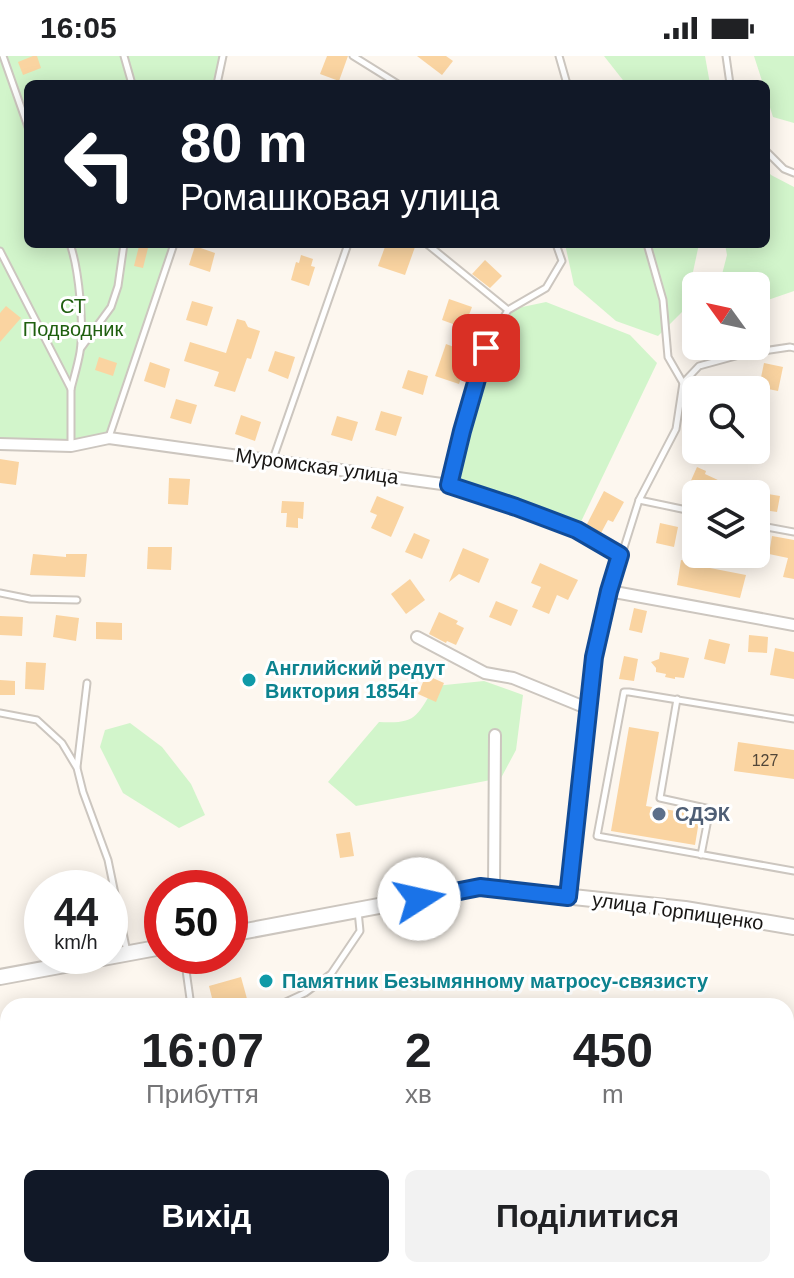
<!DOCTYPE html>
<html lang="uk">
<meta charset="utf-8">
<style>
:root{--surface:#fff;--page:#f2f2f2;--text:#202124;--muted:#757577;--accent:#111827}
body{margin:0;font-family:Arial,sans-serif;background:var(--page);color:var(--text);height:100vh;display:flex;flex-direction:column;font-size:30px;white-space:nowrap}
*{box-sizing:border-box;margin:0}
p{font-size:26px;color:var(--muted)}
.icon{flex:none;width:44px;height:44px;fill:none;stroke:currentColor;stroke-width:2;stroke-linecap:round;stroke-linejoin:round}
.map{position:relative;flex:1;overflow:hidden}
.panel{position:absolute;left:0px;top:942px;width:794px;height:280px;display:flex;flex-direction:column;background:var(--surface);border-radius:24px 24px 0 0;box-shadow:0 4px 20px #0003}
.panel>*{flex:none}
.hud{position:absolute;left:24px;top:24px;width:746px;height:168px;border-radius:12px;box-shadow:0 4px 20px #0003;background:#111827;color:#fff;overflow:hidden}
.needle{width:52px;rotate:303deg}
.controls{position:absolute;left:682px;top:216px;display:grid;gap:16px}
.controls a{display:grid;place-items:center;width:88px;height:88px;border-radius:12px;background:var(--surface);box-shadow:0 4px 20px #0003;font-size:40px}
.speed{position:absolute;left:24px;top:814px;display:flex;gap:16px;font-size:40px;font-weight:700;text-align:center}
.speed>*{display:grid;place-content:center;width:104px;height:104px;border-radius:50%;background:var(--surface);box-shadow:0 4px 20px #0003;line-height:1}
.speed small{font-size:20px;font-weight:400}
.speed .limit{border:12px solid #d22;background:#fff;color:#111}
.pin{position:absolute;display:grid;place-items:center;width:68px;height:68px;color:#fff;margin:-34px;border-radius:16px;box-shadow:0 4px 12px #0006}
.me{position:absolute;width:88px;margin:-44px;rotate:80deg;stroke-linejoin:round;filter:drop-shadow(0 0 6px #0008)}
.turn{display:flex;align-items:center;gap:28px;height:168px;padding:0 24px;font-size:36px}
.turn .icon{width:104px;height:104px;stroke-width:2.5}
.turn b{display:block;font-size:56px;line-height:68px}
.eta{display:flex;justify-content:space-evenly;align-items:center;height:136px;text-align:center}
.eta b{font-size:48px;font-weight:800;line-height:56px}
.cta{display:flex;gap:16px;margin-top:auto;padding:16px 24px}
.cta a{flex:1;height:92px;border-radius:12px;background:var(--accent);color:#fff;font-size:32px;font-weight:800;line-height:92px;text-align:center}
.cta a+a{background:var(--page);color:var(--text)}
.status{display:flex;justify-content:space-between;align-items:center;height:56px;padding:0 40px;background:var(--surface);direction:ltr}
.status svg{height:22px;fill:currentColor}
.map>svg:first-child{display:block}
</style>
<div class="status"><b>16:05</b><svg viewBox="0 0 49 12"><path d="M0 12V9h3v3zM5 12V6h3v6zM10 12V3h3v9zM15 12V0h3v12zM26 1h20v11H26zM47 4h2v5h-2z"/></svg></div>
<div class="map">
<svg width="794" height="1222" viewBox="0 0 794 1222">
<rect width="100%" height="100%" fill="#fdf7ef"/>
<g fill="#d2f5cb">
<polygon points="0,0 223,0 217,28 28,28 28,188 174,188 109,382 62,390 0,388"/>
<polygon points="604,0 705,0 710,28 626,28"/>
<polygon points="754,0 794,0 794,67 773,61 766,39 766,28 763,28"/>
<polygon points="766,113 771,119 794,131 794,235 756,248 756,230 719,230 727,199 725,188 766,188"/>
<polygon points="565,188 699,188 685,253 658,280 616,265 574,229"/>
<polygon points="546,246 630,279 657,307 577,474 449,429 486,292 508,254"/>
<path d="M 484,625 L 523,639 L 516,694 L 501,722 L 356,750 L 328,726 L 379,666 C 417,668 416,661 435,630 Z"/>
<polygon points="130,667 162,691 191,728 205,759 179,772 123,737 100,691 105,674"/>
</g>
<g fill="#fad4a1">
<polygon points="33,0 37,0 41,12 23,19 18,6"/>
<polygon points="327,0 348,0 339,25 320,18"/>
<polygon points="417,0 446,0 453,5 442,19"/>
<polygon points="386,188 405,188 415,191 405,219 378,210"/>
<polygon points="139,190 148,192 143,212 134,210"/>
<polygon points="195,190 215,197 210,216 189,209"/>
<polygon points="301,199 313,203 311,210 315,211 309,230 291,224 296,206 299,207"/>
<polygon points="485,204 502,220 490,232 472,218"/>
<polygon points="449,243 472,251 464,272 442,264"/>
<polygon points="192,245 213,251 207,270 186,264"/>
<polygon points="6,250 21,262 0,286 0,257"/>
<polygon points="237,263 245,265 248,271 260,275 251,303 247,302 235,336 214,330 219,316 184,305 190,286 226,297"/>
<polygon points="684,266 696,267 696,286 682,285"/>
<polygon points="446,288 470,297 459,328 435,320"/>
<polygon points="275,295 295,301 288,323 268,315"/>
<polygon points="99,301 117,307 113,320 95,314"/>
<polygon points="150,306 170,313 165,332 144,325"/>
<polygon points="764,307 783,311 778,335 759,331"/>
<polygon points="408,314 428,320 423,339 402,332"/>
<polygon points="756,335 767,337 761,367 756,367"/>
<polygon points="176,343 197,349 191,368 170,362"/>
<polygon points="381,355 402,361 396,380 375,374"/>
<polygon points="241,359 261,366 255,385 235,378"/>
<polygon points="337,360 358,366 352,385 331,379"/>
<polygon points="0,403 19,406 16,429 0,427"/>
<polygon points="697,411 706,415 705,418 720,425 762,433 762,437 780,440 777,456 756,453 756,438 685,438"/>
<polygon points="169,422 190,423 188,449 168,448"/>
<polygon points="604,435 624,446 613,466 608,464 601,477 586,470"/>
<polygon points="377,440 404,451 391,481 371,472 377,459 370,456"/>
<polygon points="282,445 304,446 303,463 298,462 298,472 286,471 287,457 281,457"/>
<polygon points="660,467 678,471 674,491 656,487"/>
<polygon points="414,477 430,484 422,503 405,496"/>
<polygon points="772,480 794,484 794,523 783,521 788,502 769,498"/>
<polygon points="148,491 172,491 171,514 147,513"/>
<polygon points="463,492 489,503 479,527 459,518 449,526"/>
<polygon points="33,498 66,501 66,498 87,498 85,521 30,519"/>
<polygon points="681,504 710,509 710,512 746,519 740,542 677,529"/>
<polygon points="540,507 578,524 568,544 557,539 549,558 532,551 541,531 531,527"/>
<polygon points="410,523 425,544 406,558 391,538"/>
<polygon points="496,545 518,554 511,570 489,561"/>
<polygon points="634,552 647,555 642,577 629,574"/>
<polygon points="439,556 458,565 456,568 464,572 456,589 447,585 446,587 429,578"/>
<polygon points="56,559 79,562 76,585 53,581"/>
<polygon points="0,560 23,561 22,580 0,579"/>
<polygon points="96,566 122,567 122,584 96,583"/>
<polygon points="749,579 768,581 767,597 748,596"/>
<polygon points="709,583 730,588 725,608 704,603"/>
<polygon points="775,592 794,596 794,623 770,619"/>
<polygon points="660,596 689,602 684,622 675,621 675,623 665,621 666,618 656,616 656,612 651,606 659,603"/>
<polygon points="624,600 638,603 634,625 619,623"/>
<polygon points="26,606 46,607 44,634 25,633"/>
<polygon points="426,619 444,627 436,646 418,638"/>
<polygon points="0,624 15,625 15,639 0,639"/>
<polygon points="629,671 659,676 646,750 700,759 695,789 611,775"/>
<polygon points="738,686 794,694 794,723 734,715"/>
<polygon points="350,776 354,800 340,802 336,778"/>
<polygon points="241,921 249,950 214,950 209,930"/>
</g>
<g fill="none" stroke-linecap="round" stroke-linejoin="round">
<g stroke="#ccc6bf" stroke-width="9">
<g id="service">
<polyline points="3,0 28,71"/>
<polyline points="124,0 132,28"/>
<polyline points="353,0 398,28"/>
<polyline points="559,0 567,28"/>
<polyline points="726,0 730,28"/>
<polyline points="217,28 223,0"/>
<polyline points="766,95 784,113 794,117"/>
<path d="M 70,188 C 79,213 84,269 80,296 C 78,308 74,321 71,333"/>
<polyline points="427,188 508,254"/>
<polyline points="647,188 663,244 668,301 683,327"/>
<polyline points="0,195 71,333 71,388"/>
<polyline points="81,292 111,251 118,230 124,188"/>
<polyline points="109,381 174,188"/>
<polyline points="273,403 348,188"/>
<polyline points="449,428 462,375 486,292 508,254 546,232 562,205 556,188"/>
<polyline points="639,444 696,456"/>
<polyline points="756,469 794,476"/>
<polyline points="0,537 30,543 77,544"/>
<polyline points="677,643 660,742 710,753 701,799"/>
<polyline points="0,657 37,664 62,687 77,712 83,736 108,804 127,896"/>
<polyline points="794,663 629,636 624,636 597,780 794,815"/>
<polyline points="77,711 87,627"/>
<polyline points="568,840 594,601 605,552 639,444 676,373 683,327 699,310 743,298 790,291 794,292"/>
<polyline points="184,900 191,950"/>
<polyline points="111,950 125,947 171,950"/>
<polyline points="277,950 305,937 331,918 360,875 358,855"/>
<polyline points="0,974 8,973"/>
<polyline points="0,1025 8,1023"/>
<polyline points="8,1068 8,1075"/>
<polyline points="0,1074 8,1081"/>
<polyline points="445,1214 477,1222"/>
<polyline points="319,1222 340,1214"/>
</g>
</g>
<g stroke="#ccc6bf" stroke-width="14">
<g id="minor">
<polyline points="0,388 71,390 109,382 449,429 516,451 577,474 620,499"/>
<polyline points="609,535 794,569"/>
<polyline points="417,581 485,617 513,622 589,653"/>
<polyline points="494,833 495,679"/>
</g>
</g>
<g stroke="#ccc6bf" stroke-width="18">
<g id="secondary">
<polyline points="230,878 480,831 685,853 794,871"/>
<polyline points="0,921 162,891"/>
</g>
</g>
<use href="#service" stroke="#fff" stroke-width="5"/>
<use href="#minor" stroke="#fff" stroke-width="10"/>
<use href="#secondary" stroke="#fff" stroke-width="14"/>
</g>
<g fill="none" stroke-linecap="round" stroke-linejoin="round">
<g stroke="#114b97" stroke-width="20">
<polyline id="route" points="419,843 480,831 568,841 594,601 609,535 620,499 577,474 516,451 449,429 462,375 486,292"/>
</g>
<use href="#route" stroke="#1a73e8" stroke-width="14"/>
</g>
<g fill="#0f9aa8" stroke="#fff" stroke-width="3">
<circle cx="249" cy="624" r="8"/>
<circle cx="266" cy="925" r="8"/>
</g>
<circle fill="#5c6f8a" stroke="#fff" stroke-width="3" cx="659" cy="758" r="8"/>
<g text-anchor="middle" stroke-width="6" stroke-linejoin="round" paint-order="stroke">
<g font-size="16" fill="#514638">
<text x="765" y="710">127</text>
</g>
<g font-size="20" fill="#1f5f0f" stroke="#fff">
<text x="73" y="257">СТ<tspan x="73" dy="23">Подводник</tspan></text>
</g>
<g font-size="20" fill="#191715" stroke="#fff">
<text transform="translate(317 410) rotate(8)" y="7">Муромская улица</text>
<text transform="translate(678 855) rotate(8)" y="7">улица Горпищенко</text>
</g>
<g font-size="20" font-weight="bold" fill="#0d838f" stroke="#fff" text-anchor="start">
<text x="265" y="619">Английский редут<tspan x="265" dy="23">Виктория 1854г</tspan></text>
<text x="282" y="932">Памятник Безымянному матросу-связисту</text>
</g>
<g font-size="20" font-weight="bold" fill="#4e5e75" stroke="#fff" text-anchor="start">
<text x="675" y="765">СДЭК</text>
</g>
</g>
</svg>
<div class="controls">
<a><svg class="needle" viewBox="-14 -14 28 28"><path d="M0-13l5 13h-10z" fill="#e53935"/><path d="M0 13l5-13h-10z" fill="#757577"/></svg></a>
<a><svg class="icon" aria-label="search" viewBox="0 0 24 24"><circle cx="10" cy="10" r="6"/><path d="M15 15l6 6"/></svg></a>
<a><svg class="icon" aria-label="layers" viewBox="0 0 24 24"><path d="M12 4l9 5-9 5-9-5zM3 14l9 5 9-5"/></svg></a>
</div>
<div class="speed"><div>44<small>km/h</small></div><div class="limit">50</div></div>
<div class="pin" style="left:486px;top:292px;background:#d93025"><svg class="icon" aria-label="arrive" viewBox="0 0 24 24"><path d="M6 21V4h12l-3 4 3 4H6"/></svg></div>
<svg class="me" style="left:419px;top:843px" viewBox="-20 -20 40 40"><circle r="19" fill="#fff"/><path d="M0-13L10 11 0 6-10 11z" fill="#1a73e8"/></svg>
<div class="hud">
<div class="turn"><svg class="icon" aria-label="left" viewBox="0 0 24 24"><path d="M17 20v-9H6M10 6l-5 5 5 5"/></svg><div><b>80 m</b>Ромашковая улица</div></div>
</div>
<section class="panel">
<div class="eta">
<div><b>16:07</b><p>Прибуття</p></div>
<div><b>2</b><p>хв</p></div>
<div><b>450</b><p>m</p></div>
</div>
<div class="cta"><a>Вихід</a><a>Поділитися</a></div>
</section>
</div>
